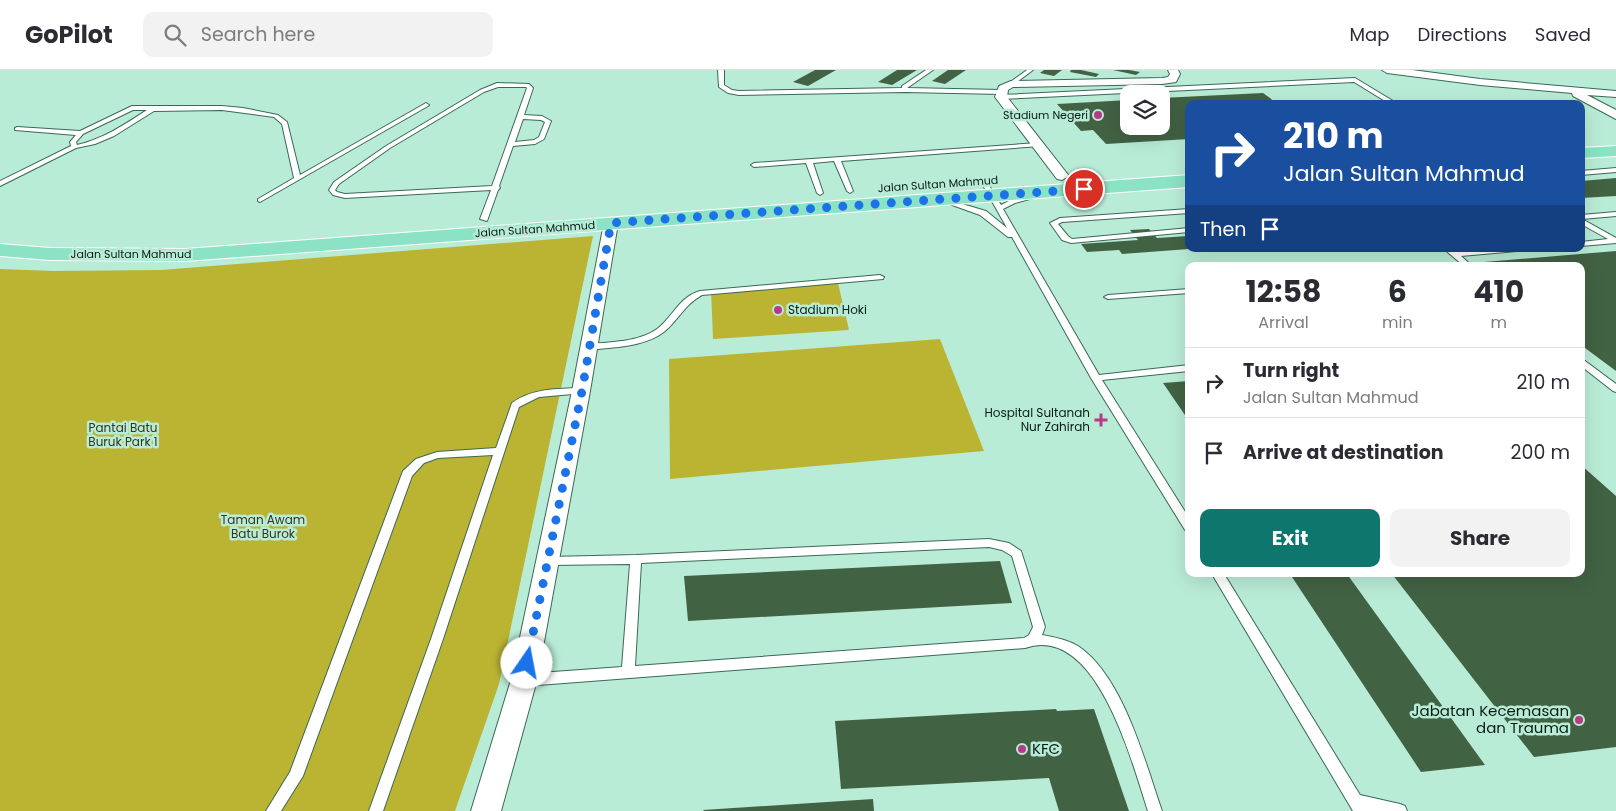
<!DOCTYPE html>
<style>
:root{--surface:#fff;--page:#f2f2f3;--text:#2b2b33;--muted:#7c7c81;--line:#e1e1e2;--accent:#0f766e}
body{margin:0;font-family:Poppins,sans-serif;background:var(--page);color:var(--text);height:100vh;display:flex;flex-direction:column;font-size:19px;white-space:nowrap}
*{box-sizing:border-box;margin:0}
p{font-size:16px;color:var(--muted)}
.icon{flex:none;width:28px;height:28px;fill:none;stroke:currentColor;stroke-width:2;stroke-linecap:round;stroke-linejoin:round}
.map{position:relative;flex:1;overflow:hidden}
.details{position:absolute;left:1185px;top:192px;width:400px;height:315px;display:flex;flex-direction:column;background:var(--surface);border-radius:10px;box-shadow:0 5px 20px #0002}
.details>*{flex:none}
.guide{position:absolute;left:1185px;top:30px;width:400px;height:152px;border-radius:10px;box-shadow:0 5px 20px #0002;background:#1a4fa0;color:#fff;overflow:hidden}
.tools{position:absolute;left:1120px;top:15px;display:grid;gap:10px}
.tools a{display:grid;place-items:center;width:50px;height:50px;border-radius:10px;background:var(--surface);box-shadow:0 5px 20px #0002;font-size:25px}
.pin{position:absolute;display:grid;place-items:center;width:42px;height:42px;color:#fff;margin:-21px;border:2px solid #fff;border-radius:50%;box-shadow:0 1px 5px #0007}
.me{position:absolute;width:55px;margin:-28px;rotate:12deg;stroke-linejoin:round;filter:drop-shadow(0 0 4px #0008)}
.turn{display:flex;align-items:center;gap:18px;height:105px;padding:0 15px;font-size:22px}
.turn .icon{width:65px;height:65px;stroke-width:2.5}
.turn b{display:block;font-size:35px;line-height:42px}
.then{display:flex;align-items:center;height:48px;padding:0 15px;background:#0003;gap:10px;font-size:19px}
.eta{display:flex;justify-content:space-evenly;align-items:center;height:85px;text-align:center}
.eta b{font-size:30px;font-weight:700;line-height:35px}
.button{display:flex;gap:10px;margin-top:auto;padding:10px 15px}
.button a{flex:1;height:58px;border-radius:10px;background:var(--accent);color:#fff;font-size:20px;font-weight:700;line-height:58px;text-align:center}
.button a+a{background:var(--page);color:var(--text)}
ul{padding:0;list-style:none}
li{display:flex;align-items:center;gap:15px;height:70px;padding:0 15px;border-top:1px solid var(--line)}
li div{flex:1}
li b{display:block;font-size:19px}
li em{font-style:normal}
header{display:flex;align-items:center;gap:30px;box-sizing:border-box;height:70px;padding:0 25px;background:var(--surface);border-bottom:1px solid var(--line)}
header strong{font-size:24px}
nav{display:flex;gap:28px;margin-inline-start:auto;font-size:18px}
.search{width:350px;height:45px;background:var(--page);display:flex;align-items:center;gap:12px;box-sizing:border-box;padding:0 18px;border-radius:10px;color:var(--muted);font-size:19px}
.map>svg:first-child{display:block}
</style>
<header>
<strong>GoPilot</strong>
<div class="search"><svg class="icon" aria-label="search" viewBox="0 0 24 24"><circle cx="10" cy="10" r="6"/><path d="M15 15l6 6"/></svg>Search here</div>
<nav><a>Map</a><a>Directions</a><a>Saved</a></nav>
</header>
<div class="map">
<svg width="1616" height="741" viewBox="0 0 1616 741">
<rect width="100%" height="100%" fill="#b9ecd6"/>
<g fill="#bbb432">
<polygon points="593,166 499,614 455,741 0,741 0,199 54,201 161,200"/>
<polygon points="838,213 849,260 713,269 711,221"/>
<polygon points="940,269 984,381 670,409 669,289"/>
</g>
<g fill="#426244">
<polygon points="815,0 836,0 808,16 793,12"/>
<polygon points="897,0 917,0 892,15 878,12"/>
<polygon points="948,0 966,0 945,14 932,11"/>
<polygon points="1044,0 1062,0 1054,6 1040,3"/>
<polygon points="1071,0 1081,0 1099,4 1096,7 1070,2"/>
<polygon points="1113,0 1129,0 1140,2 1136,5"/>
<polygon points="1263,23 1278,34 1189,34 1189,69 1106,74 1093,60 1081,61 1057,34 1129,30 1129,56 1161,56 1161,28"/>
<polygon points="1616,108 1616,126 1581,128 1581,111"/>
<polygon points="1149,159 1157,168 1188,166 1189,179 1122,184 1119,180 1087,182 1081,174 1138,170 1130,160"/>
<polygon points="1616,181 1616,301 1581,275 1581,196 1476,196 1472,193"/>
<polygon points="1189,311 1189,351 1163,313"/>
<polygon points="1581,395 1616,426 1616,677 1534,687 1392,504 1581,504"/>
<polygon points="1000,491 1012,533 688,551 684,506"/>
<polygon points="1290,504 1347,504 1485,695 1421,702"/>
<polygon points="1056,639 1057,641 1094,639 1129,741 1059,741 1049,708 841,719 835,651"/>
<polygon points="873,729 874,741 704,741 703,740"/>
</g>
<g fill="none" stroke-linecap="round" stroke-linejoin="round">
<g stroke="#3a6957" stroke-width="2">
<g id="service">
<polygon points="718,0 724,0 724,15 732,20 739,21 902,18 902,16 926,0 933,0 907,18 1001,20 1004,22 1001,24 905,22 739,25 728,23 719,17"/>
<polygon points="1027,0 1033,0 1013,15 1009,15 1009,13"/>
<polygon points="1355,8 1398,34 1390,34 1354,12 1001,29 998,27 1001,25"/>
<path d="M 497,13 L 529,14 L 533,18 L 524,45 L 542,46 L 551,51 L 544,69 L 535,74 L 513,76 L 499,116 L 500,118 L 498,120 L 487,151 L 480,149 L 491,120 L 345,128 L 333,125 L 329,120 L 334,112 L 386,76 L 480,20 ZM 498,17 L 526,17 L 527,18 L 492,116 L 345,124 L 337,122 L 335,120 L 339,114 L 390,78 L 484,22 ZM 523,49 L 541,50 L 545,52 L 539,67 L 534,70 L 515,72 Z"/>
<path d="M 426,33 L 429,35 L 428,36 L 260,132 L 258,131 L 258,129 L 294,108 L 282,54 L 274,47 L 222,40 L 154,41 L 114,66 L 95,74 L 76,78 L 0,116 L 0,111 L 71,76 L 70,72 L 76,65 L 15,60 L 15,58 L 17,57 L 80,61 L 132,36 L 222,36 L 243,38 L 278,45 L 287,52 L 300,105 ZM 133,40 L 147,40 C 124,55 103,69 77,75 L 76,72 L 83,64 Z"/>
<polygon points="1038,73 1040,74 1040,76 841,91 853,121 850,123 847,121 834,91 813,93 823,123 820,125 817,123 806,93 754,97 751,95 754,93"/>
<polygon points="1616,98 1616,102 1581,105 1581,101"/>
<polygon points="981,109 985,109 1001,135 1011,130 1034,125 1037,127 1015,133 1003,139 1099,305 1189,295 1189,301 1102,310 1189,448 1189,461 1185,460 1091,308 1012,167 1008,167 980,145 941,131 945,129 986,141 1007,158 980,110"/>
<polygon points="1189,139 1189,143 1062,152 1058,154 1068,166 1072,169 1189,158 1189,162 1071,173 1062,170 1050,153 1060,148"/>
<polygon points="1616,142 1616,146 1582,149 1616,168 1616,173 1581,176 1581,172 1608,169 1581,154 1581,145"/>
<polygon points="1444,179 1452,179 1456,181 1491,179 1521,179 1517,181 1461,186 1472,196 1464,196"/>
<path d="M 880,205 L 884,207 L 883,209 L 702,225 C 685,234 679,249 665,261 C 646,277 613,277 589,280 L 585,277 L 589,274 C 611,272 639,272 657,259 C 673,247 679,227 700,221 Z"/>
<polygon points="1189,219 1189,223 1108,229 1104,227 1108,225"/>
<polygon points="1581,288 1616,314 1616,322 1613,321 1581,296"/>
<path d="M 581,318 L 584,319 L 586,321 L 584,323 L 539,327 L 519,337 L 443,569 L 383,741 L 369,741 L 431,569 L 493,385 L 438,388 L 424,393 L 412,406 L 303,706 L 281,741 L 266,741 L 290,702 L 403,401 L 416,389 L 437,382 L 496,378 L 512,333 C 533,318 556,319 581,318 Z"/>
<path d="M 989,469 L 1009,473 L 1021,481 L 1045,557 L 1042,565 C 1054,567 1068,570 1078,576 C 1123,606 1145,692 1162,741 L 1148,741 C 1132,693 1097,553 1025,578 L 525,616 L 520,614 L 519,610 L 520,606 L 525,604 L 622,597 L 630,494 L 549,495 L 545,494 L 543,491 L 545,488 L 549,487 L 636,485 ZM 989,477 L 1002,480 L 1012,486 L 1033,557 L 1029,565 L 1024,568 L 635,596 L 641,493 Z"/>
<polygon points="1212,504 1224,504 1360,725 1400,734 1405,736 1407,741 1353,741"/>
</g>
</g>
<g stroke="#3a6957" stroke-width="2">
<g id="minor">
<polygon points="1168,0 1178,0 1180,4 1176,12 1162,14 1013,17 1008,20 1007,27 1069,106 1062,110 1057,109 995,27 999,16 1011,11 1162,8 1168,7 1170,4"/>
<polygon points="1382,0 1412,0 1480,9 1616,21 1616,27 1587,25 1616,40 1616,49 1573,26 1572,23 1480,15 1387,3"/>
<polygon points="611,149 616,150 618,153 590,321 537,610 501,741 471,741 511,610 572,321 604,153 606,150"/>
</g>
</g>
<g stroke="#fff" stroke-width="2">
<g id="primary">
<polygon points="1616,76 1616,86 1581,88 1581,78"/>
<polygon points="1189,105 1189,117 185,191 50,190 0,186 0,174 50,178 185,179"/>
</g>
</g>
<use href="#service" fill="#fff" fill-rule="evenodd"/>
<use href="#minor" fill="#fff" fill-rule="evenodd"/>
<use href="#primary" fill="#8be2c5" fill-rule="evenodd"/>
</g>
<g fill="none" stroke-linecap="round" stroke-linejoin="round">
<polyline stroke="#1a73e8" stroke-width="9" stroke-dasharray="0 16.2" points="527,593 582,321 611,153 1084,119"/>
</g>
<g fill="#b73987" stroke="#b9ecd6" stroke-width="2">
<circle cx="1098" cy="45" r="5"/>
<circle cx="778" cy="240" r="5"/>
<path d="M1098.5 342.5h5v5h5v5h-5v5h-5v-5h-5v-5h5z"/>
<circle cx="1579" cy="650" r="5"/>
<circle cx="1022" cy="679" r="5"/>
</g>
<g text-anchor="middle" stroke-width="5" stroke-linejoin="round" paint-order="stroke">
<g font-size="11" fill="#091d15" stroke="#b9ecd6" text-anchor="end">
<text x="1088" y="49">Stadium Negeri</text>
</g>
<g font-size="11" fill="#091d15" stroke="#b9ecd6">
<text transform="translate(938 114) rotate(-4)" y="4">Jalan Sultan Mahmud</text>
<text transform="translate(535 159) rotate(-4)" y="4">Jalan Sultan Mahmud</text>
<text x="131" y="188">Jalan Sultan Mahmud</text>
</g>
<g font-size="12" fill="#091d15" stroke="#b9ecd6" text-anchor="start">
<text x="788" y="244">Stadium Hoki</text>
<text x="1090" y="347" text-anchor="end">Hospital Sultanah<tspan x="1090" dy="14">Nur Zahirah</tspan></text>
</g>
<g font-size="12" fill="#36351d" stroke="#b9ecd6">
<text x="123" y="362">Pantai Batu<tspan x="123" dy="14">Buruk Park 1</tspan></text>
<text x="263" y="454">Taman Awam<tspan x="263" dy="14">Batu Burok</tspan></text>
</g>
<g font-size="15" fill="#091d15" stroke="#b9ecd6" text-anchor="end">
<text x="1569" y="646">Jabatan Kecemasan<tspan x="1569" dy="17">dan Trauma</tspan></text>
<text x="1032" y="684" text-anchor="start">KFC</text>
</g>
</g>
</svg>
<div class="tools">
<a><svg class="icon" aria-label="layers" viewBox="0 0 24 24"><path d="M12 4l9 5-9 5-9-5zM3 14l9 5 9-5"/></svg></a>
</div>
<div class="pin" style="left:1084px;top:119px;background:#d93025"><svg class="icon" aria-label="arrive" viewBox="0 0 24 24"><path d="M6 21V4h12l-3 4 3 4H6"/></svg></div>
<svg class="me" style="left:527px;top:593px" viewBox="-20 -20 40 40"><circle r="19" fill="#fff"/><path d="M0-13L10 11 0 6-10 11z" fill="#1a73e8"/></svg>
<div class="guide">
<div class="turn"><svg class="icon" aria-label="right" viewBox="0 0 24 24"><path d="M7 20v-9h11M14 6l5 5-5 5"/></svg><div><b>210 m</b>Jalan Sultan Mahmud</div></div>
<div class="then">Then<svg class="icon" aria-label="arrive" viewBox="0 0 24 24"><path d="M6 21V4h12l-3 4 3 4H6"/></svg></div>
</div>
<section class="details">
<div class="eta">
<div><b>12:58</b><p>Arrival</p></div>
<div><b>6</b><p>min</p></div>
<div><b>410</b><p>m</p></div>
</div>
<ul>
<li><svg class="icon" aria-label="right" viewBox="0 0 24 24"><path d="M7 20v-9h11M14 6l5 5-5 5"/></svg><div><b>Turn right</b><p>Jalan Sultan Mahmud</p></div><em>210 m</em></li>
<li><svg class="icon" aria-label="arrive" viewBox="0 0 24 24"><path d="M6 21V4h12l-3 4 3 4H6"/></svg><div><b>Arrive at destination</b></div><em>200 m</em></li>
</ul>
<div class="button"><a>Exit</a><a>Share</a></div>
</section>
</div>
